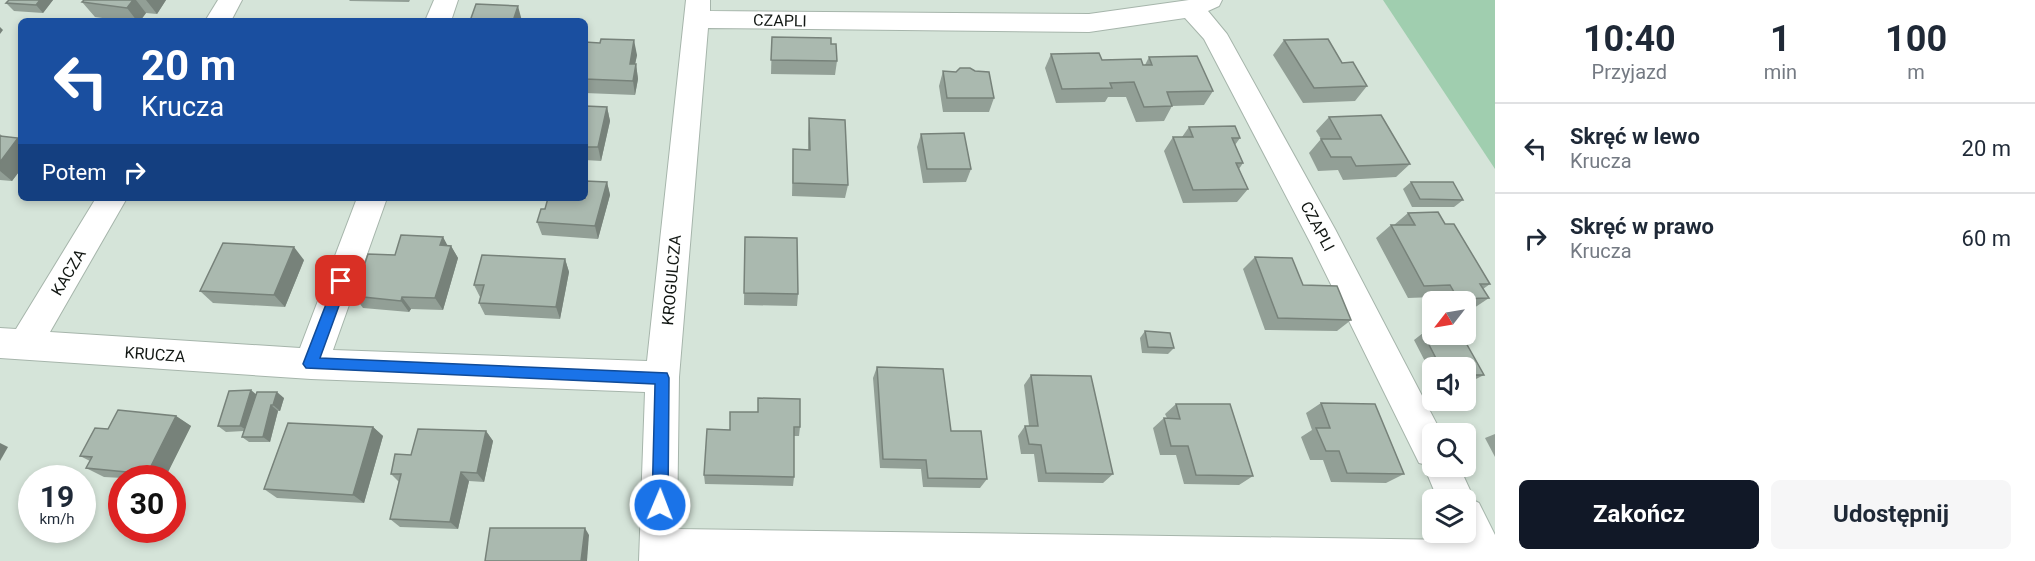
<!DOCTYPE html>
<html lang="pl">
<meta charset="utf-8">
<style>
:root{--surface:#fff;--page:#f6f6f7;--text:#1f2937;--muted:#747a83;--line:#e0e1e3;--accent:#111827}
body{margin:0;font-family:Roboto,sans-serif;background:var(--page);color:var(--text);height:100vh;display:flex;flex-direction:column;font-size:22px;white-space:nowrap}
*{box-sizing:border-box;margin:0}
p{font-size:20px;color:var(--muted)}
.icon{flex:none;width:33px;height:33px;fill:none;stroke:currentColor;stroke-width:2;stroke-linecap:round;stroke-linejoin:round}
.map{position:relative;flex:1;overflow:hidden}
.side{display:flex;flex-direction:column;background:var(--surface);width:540px}
.side>*{flex:none}
.top-card{position:absolute;left:18px;top:18px;width:570px;height:183px;border-radius:9px;box-shadow:0 3px 9px #0003;background:#1a4fa0;color:#fff;overflow:hidden}
.needle{width:39px;rotate:239deg}
.buttons{position:absolute;left:1422px;top:291px;display:grid;gap:12px}
.buttons a{display:grid;place-items:center;width:54px;height:54px;border-radius:9px;background:var(--surface);box-shadow:0 3px 9px #0003;font-size:30px}
.speed{position:absolute;left:18px;top:465px;display:flex;gap:12px;font-size:30px;font-weight:700;text-align:center}
.speed>*{display:grid;place-content:center;width:78px;height:78px;border-radius:50%;background:var(--surface);box-shadow:0 3px 9px #0003;line-height:1}
.speed small{font-size:15px;font-weight:400}
.speed .limit{border:9px solid #d22;background:#fff;color:#111}
.pin{position:absolute;display:grid;place-items:center;width:51px;height:51px;color:#fff;margin:-26px;border-radius:12px;box-shadow:0 3px 9px #0006}
.me{position:absolute;width:66px;margin:-33px;rotate:1deg;stroke-linejoin:round;filter:drop-shadow(0 0 4px #0008)}
.turn{display:flex;align-items:center;gap:21px;height:126px;padding:0 24px;font-size:27px}
.turn .icon{width:78px;height:78px;stroke-width:2.5}
.turn b{display:block;font-size:42px;line-height:51px}
.then{display:flex;align-items:center;height:57px;padding:0 24px;background:#0003;gap:12px;font-size:22px}
.eta{display:flex;justify-content:space-evenly;align-items:center;height:102px;text-align:center}
.eta b{font-size:36px;font-weight:700;line-height:42px}
.button{display:flex;gap:12px;margin-top:auto;padding:12px 24px}
.button a{flex:1;height:69px;border-radius:9px;background:var(--accent);color:#fff;font-size:24px;font-weight:700;line-height:69px;text-align:center}
.button a+a{background:var(--page);color:var(--text)}
ul{padding:0;list-style:none}
li{display:flex;align-items:center;gap:18px;height:90px;padding:0 24px;border-top:2px solid var(--line)}
li div{flex:1}
li b{display:block;font-size:22px}
li em{font-style:normal}
main{display:flex;flex:1;min-height:0}
.map>svg:first-child{display:block}
</style>
<main>
<div class="map">
<svg width="1495" height="561" viewBox="0 0 1495 561">
<rect width="100%" height="100%" fill="#d5e4d9"/>
<polygon fill="#a0ceaf" points="1383,0 1495,0 1495,169"/>
<g fill="none" stroke-linecap="round" stroke-linejoin="round">
<g stroke="#a6b5ab" stroke-width="2">
<g id="minor">
<polygon points="218,0 242,0 231,21 205,21"/>
<polygon points="434,0 458,0 451,21 425,21"/>
<path d="M 686,0 L 710,0 L 710,11 L 1089,14 L 1189,0 L 1222,0 L 1219,6 L 1208,11 L 1227,34 L 1335,229 L 1442,434 L 1432,434 L 1432,466 L 1459,466 L 1475,501 L 1479,503 L 1495,535 L 1495,561 L 639,561 L 645,392 L 311,379 L 0,358 L 0,328 L 16,329 L 96,198 L 127,198 L 50,332 L 300,348 L 357,198 L 387,198 L 333,350 L 647,361 ZM 1185,18 L 1204,39 L 1311,244 L 1419,463 L 1423,464 L 1438,500 L 1466,500 L 1466,532 L 1454,532 L 1458,540 L 677,529 L 679,377 L 708,28 L 1089,32 Z"/>
</g>
</g>
<use href="#minor" fill="#fff" fill-rule="evenodd"/>
</g>
<g fill="#929f96">
<polygon points="9,0 53,0 43,13 14,11 6,3"/>
<polygon points="84,0 166,0 157,14 146,13 140,21 124,21 95,17 82,2"/>
<polygon points="349,0 410,0 409,2 350,1"/>
<polygon points="772,37 831,44 837,61 835,75 771,74"/>
<polygon points="1284,40 1342,63 1367,86 1355,101 1303,103 1273,55"/>
<polygon points="585,42 637,55 635,64 636,64 638,79 635,95 585,93"/>
<polygon points="1051,54 1143,65 1145,65 1149,57 1213,91 1204,105 1172,106 1164,121 1136,122 1126,97 1108,97 1105,102 1056,103 1045,68"/>
<polygon points="943,71 994,98 989,112 943,112 939,86"/>
<polygon points="585,106 607,107 610,121 601,161 585,160"/>
<polygon points="1329,117 1410,164 1396,177 1343,180 1338,170 1318,171 1309,153 1321,139 1316,131"/>
<polygon points="809,118 848,185 845,198 792,196 793,149 808,150 808,133"/>
<polygon points="1189,127 1240,138 1235,145 1243,163 1239,169 1248,189 1237,202 1183,203 1164,151 1173,137 1182,137"/>
<polygon points="0,134 3,137 18,138 21,140 21,169 12,181 0,180"/>
<polygon points="921,134 971,169 966,182 923,183 917,147"/>
<polygon points="607,182 610,195 598,239 542,235 537,222 545,209"/>
<polygon points="1411,182 1463,200 1454,207 1412,207 1403,189"/>
<polygon points="1408,213 1445,224 1490,284 1483,289 1489,298 1471,310 1466,310 1466,302 1436,302 1434,297 1408,298 1376,238 1391,225 1394,225"/>
<polygon points="443,237 447,246 451,246 458,258 443,310 411,309 409,312 363,308 354,296 395,255"/>
<polygon points="745,237 798,294 797,306 744,305"/>
<polygon points="1255,257 1303,285 1351,320 1337,331 1265,330 1243,269"/>
<polygon points="565,259 569,272 560,319 485,315 479,303 480,297 474,285"/>
<polygon points="304,260 285,307 213,303 200,291"/>
<polygon points="1145,331 1174,348 1168,354 1142,353 1140,338"/>
<polygon points="1423,333 1484,375 1474,380 1466,381 1466,368 1432,368 1432,375 1414,340"/>
<polygon points="877,367 987,479 980,488 923,487 921,469 880,468 873,378"/>
<polygon points="1031,375 1113,474 1103,483 1038,482 1034,454 1021,454 1018,436 1025,426 1029,426 1024,385"/>
<polygon points="256,394 284,398 280,411 278,411 270,442 249,442 242,437 244,431 226,432 218,426"/>
<polygon points="1321,403 1404,474 1386,483 1331,482 1323,460 1310,460 1301,437 1312,430 1306,413"/>
<polygon points="1176,404 1253,476 1239,485 1184,484 1176,455 1160,455 1153,428 1164,418 1167,418 1165,414"/>
<polygon points="176,416 191,426 165,478 123,478 104,477 86,468 90,461 80,456 108,429"/>
<polygon points="373,427 383,436 364,503 277,498 264,489"/>
<polygon points="800,427 799,436 794,436 794,477 793,486 705,484 704,475 730,430"/>
<polygon points="486,431 493,441 484,482 469,481 458,529 400,527 390,519 399,482 391,474"/>
<polygon points="1495,434 1495,457 1485,438"/>
</g>
<g fill="#77827a">
<polygon points="40,0 53,0 43,13 36,5"/>
<polygon points="133,0 136,0 146,13 140,21 137,21 127,8"/>
<polygon points="146,0 166,0 157,14"/>
<polygon points="518,6 522,21 513,21"/>
<polygon points="0,27 3,30 0,34"/>
<polygon points="634,40 637,55 632,79 630,64"/>
<polygon points="636,64 638,79 635,95 633,81"/>
<polygon points="607,107 610,121 601,161 598,147"/>
<polygon points="18,138 21,140 21,169 12,181 0,171 0,162"/>
<polygon points="607,182 610,195 598,239 595,226"/>
<polygon points="443,237 450,250 451,246 458,258 443,310 435,298 440,245"/>
<polygon points="294,247 304,260 285,307 274,295"/>
<polygon points="565,259 569,272 560,319 556,307"/>
<polygon points="402,297 411,309 409,312 401,301"/>
<polygon points="251,390 258,396 248,431 240,426"/>
<polygon points="277,392 284,398 280,411 273,405"/>
<polygon points="271,405 278,411 270,442 263,437"/>
<polygon points="176,416 191,426 165,478 155,478 147,474"/>
<polygon points="373,427 383,436 364,503 353,495"/>
<polygon points="486,431 493,441 484,482 477,473"/>
<polygon points="0,443 8,447 0,461"/>
<polygon points="461,472 469,481 458,529 450,522"/>
<polygon points="585,528 589,535 587,561 581,561"/>
</g>
<g fill="#aab9af" stroke="#77827a" stroke-width="1.5">
<polygon points="9,0 40,0 36,5 6,3"/>
<polygon points="84,0 133,0 127,8 82,2"/>
<polygon points="476,4 518,6 513,21 470,21"/>
<polygon points="772,37 831,38 831,44 836,44 837,61 771,60"/>
<polygon points="601,39 634,40 630,64 636,64 633,81 585,79 585,42 600,43"/>
<polygon points="1328,39 1342,63 1353,62 1367,86 1314,88 1284,40"/>
<polygon points="1099,53 1102,60 1141,59 1143,65 1152,65 1149,57 1197,56 1213,91 1167,92 1172,106 1144,107 1134,82 1110,83 1112,88 1062,89 1051,54"/>
<polygon points="960,68 970,68 975,71 989,72 994,98 947,98 943,71 956,72"/>
<polygon points="585,106 607,107 598,147 585,147"/>
<polygon points="1381,115 1410,164 1356,166 1351,157 1331,157 1321,139 1341,139 1329,117"/>
<polygon points="809,118 845,120 848,185 793,183 793,149 810,150"/>
<polygon points="1235,126 1240,138 1232,138 1243,163 1236,163 1248,189 1193,190 1173,137 1193,137 1189,127"/>
<polygon points="964,133 971,169 927,169 921,134"/>
<polygon points="0,136 18,138 0,162"/>
<polygon points="585,181 607,182 595,226 537,222 541,209 545,209 548,198 585,198"/>
<polygon points="1411,182 1453,182 1463,200 1420,199"/>
<polygon points="1438,212 1445,224 1454,224 1490,284 1480,284 1489,298 1458,299 1450,285 1424,286 1391,225 1415,225 1408,213"/>
<polygon points="401,235 443,237 440,245 451,246 435,298 402,297 401,301 354,296 368,254 395,255"/>
<polygon points="745,237 797,238 798,294 744,293"/>
<polygon points="223,243 294,247 274,295 200,291"/>
<polygon points="482,255 565,259 556,307 479,303 484,285 474,285"/>
<polygon points="1255,257 1292,258 1303,285 1337,286 1351,320 1278,318"/>
<polygon points="1145,331 1170,333 1174,348 1148,347"/>
<polygon points="1423,333 1432,333 1432,334 1461,334 1484,375 1466,375 1466,368 1441,368"/>
<polygon points="877,367 943,369 951,431 981,431 987,479 928,478 926,460 883,459"/>
<polygon points="1031,375 1091,376 1113,474 1046,473 1041,445 1029,444 1025,426 1038,426"/>
<polygon points="251,390 240,426 218,426 229,391"/>
<polygon points="257,392 277,392 273,405 271,405 263,437 242,437"/>
<polygon points="758,398 800,399 800,427 794,427 794,477 704,475 707,429 730,430 730,412 758,412"/>
<polygon points="1321,403 1375,404 1404,474 1347,473 1339,451 1326,451 1316,428 1330,428"/>
<polygon points="1176,404 1230,404 1253,476 1196,475 1188,446 1171,446 1164,418 1180,419"/>
<polygon points="118,410 176,416 147,474 86,468 92,457 80,456 95,428 108,429"/>
<polygon points="288,423 373,427 353,495 264,489"/>
<polygon points="418,429 486,431 477,473 461,472 450,522 390,519 401,474 391,474 395,454 411,455"/>
<polygon points="490,528 585,528 581,561 485,561"/>
</g>
<polygon fill="#1a73e8" stroke="#114b97" stroke-width="1.5" points="341,275 348,281 320,358 667,373 669,378 668,505 665,511 660,513 654,511 652,505 655,384 306,368 303,364 335,281"/>
<g text-anchor="middle" stroke-width="4.5" stroke-linejoin="round" paint-order="stroke">
<g font-size="16" fill="#121713" stroke="#fff">
<text transform="translate(780 20) rotate(1)" y="6">CZAPLI</text>
<text transform="translate(1318 226) rotate(62)" y="6">CZAPLI</text>
<text transform="translate(68 272) rotate(-59)" y="6">KACZA</text>
<text transform="translate(671 280) rotate(-85)" y="6">KROGULCZA</text>
<text transform="translate(155 354) rotate(4)" y="6">KRUCZA</text>
</g>
</g>
</svg>
<div class="buttons">
<a><svg class="needle" viewBox="-14 -14 28 28"><path d="M0-13l5 13h-10z" fill="#e53935"/><path d="M0 13l5-13h-10z" fill="#747a83"/></svg></a>
<a><svg class="icon" aria-label="sound" viewBox="0 0 24 24"><path d="M4 9h4l5-4v14l-5-4H4zM17 9q2 3 0 6"/></svg></a>
<a><svg class="icon" aria-label="search" viewBox="0 0 24 24"><circle cx="10" cy="10" r="6"/><path d="M15 15l6 6"/></svg></a>
<a><svg class="icon" aria-label="layers" viewBox="0 0 24 24"><path d="M12 4l9 5-9 5-9-5zM3 14l9 5 9-5"/></svg></a>
</div>
<div class="speed"><div>19<small>km/h</small></div><div class="limit">30</div></div>
<div class="pin" style="left:341px;top:281px;background:#d93025"><svg class="icon" aria-label="arrive" viewBox="0 0 24 24"><path d="M6 21V4h12l-3 4 3 4H6"/></svg></div>
<svg class="me" style="left:660px;top:505px" viewBox="-20 -20 40 40"><circle r="17" fill="#1a73e8" stroke="#fff" stroke-width="3"/><path d="M0-11L8 9 0 5-8 9z" fill="#fff"/></svg>
<div class="top-card">
<div class="turn"><svg class="icon" aria-label="left" viewBox="0 0 24 24"><path d="M17 20v-9H6M10 6l-5 5 5 5"/></svg><div><b>20 m</b>Krucza</div></div>
<div class="then">Potem<svg class="icon" aria-label="right" viewBox="0 0 24 24"><path d="M7 20v-9h11M14 6l5 5-5 5"/></svg></div>
</div>
</div>
<section class="side">
<div class="eta">
<div><b>10:40</b><p>Przyjazd</p></div>
<div><b>1</b><p>min</p></div>
<div><b>100</b><p>m</p></div>
</div>
<ul>
<li><svg class="icon" aria-label="left" viewBox="0 0 24 24"><path d="M17 20v-9H6M10 6l-5 5 5 5"/></svg><div><b>Skręć w lewo</b><p>Krucza</p></div><em>20 m</em></li>
<li><svg class="icon" aria-label="right" viewBox="0 0 24 24"><path d="M7 20v-9h11M14 6l5 5-5 5"/></svg><div><b>Skręć w prawo</b><p>Krucza</p></div><em>60 m</em></li>
</ul>
<div class="button"><a>Zakończ</a><a>Udostępnij</a></div>
</section>
</main>
